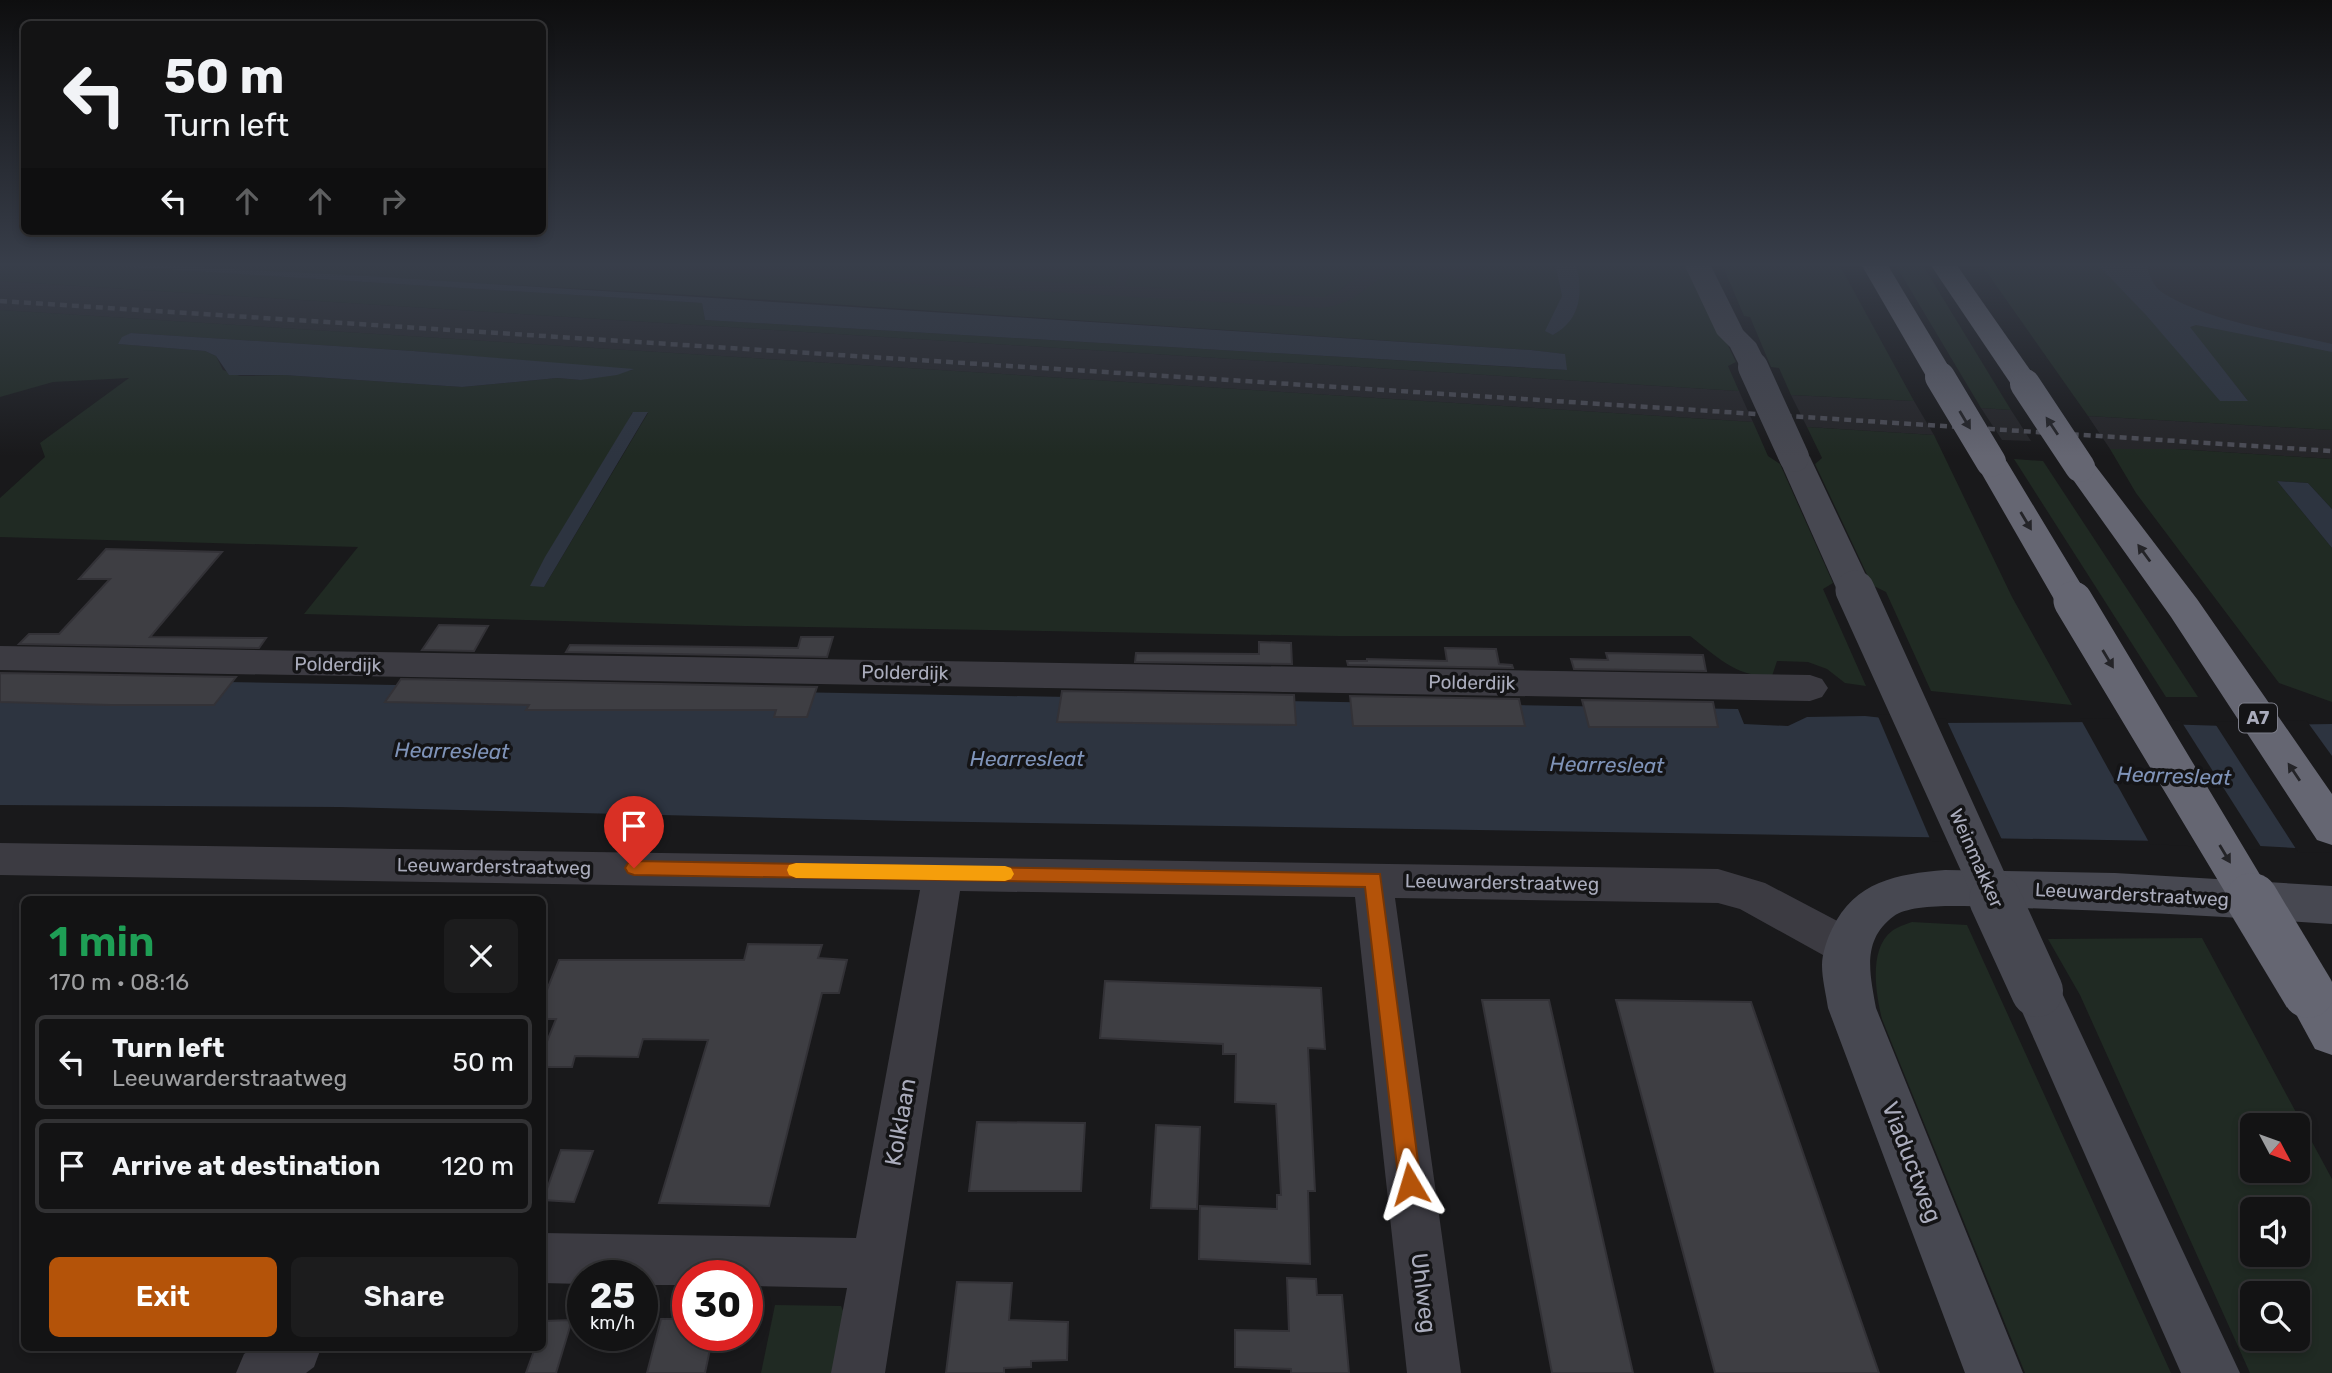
<!DOCTYPE html>
<meta charset="utf-8">
<style>
:root{--surface:#131314;--page:#1c1c1d;--text:#f1f3f6;--muted:#9d9ea0;--line:#323234;--accent:#b45309}
body{margin:0;font-family:Rubik,sans-serif;background:var(--page);color:var(--text);height:100vh;display:flex;flex-direction:column;font-size:26px;white-space:nowrap}
*{box-sizing:border-box;margin:0}
p{font-size:23px;color:var(--muted)}
.icon{flex:none;width:38px;height:38px;fill:none;stroke:currentColor;stroke-width:2;stroke-linecap:round;stroke-linejoin:round}
.map{position:relative;flex:1;overflow:hidden}
.drawer{position:absolute;left:21px;top:896px;width:525px;height:455px;display:flex;flex-direction:column;background:var(--surface);border-radius:10px;box-shadow:0 4px 10px #0003,0 0 0 2px var(--line)}
.drawer>*{flex:none}
.banner{position:absolute;left:21px;top:21px;width:525px;height:214px;border-radius:10px;box-shadow:0 4px 10px #0003,0 0 0 2px var(--line);background:#131314;color:var(--text);overflow:hidden}
.needle{width:46px;rotate:131deg}
.buttons{position:absolute;left:2240px;top:1113px;display:grid;gap:14px}
.buttons a{display:grid;place-items:center;width:70px;height:70px;border-radius:10px;background:var(--surface);box-shadow:0 4px 10px #0003,0 0 0 2px var(--line);font-size:35px}
.speed{position:absolute;left:567px;top:1260px;display:flex;gap:14px;font-size:35px;font-weight:700;text-align:center}
.speed>*{display:grid;place-content:center;width:91px;height:91px;border-radius:50%;background:var(--surface);box-shadow:0 4px 10px #0003,0 0 0 2px var(--line);line-height:1}
.speed small{font-size:18px;font-weight:400}
.speed .limit{border:10px solid #d22;background:#fff;color:#111}
.pin{position:absolute;display:grid;place-items:center;width:60px;height:60px;color:#fff;margin:-72px -30px;border-radius:50% 50% 50% 0;rotate:-45deg;box-shadow:0 0 7px #0007}
.pin .icon{rotate:45deg}
.me{position:absolute;width:77px;margin:-38px;rotate:353deg;stroke-linejoin:round;filter:drop-shadow(0 0 5px #0008)}
.turn{display:flex;align-items:center;gap:24px;height:147px;padding:0 28px;font-size:32px}
.turn .icon{width:91px;height:91px;stroke-width:2.5}
.turn b{display:block;font-size:49px;line-height:60px}
.lanes{display:flex;align-items:center;height:66px;padding:0 28px;background:#0003;justify-content:center;gap:35px;direction:ltr}
.lanes .off{opacity:.35}
.round{display:grid;place-items:center;flex:none;width:74px;height:74px;border-radius:10px;background:var(--page)}
.headline{display:flex;align-items:center;justify-content:space-between;height:119px;padding:0 28px}
h1{font-size:42px;font-weight:600;line-height:52px;color:#1e9e55}
.cta{display:flex;gap:14px;margin-top:auto;padding:14px 28px}
.cta a{flex:1;height:80px;border-radius:10px;background:var(--accent);color:#fff;font-size:28px;font-weight:600;line-height:80px;text-align:center}
.cta a+a{background:var(--page);color:var(--text)}
ul{padding:0;list-style:none}
li{display:flex;align-items:center;gap:21px;height:94px;margin:0 14px 10px;padding:0 14px;border:4px solid var(--line);border-radius:10px}
li div{flex:1}
li b{display:block;font-size:26px}
li em{font-style:normal}
.map>svg:first-child{display:block}
</style>
<div class="map">
<svg width="2332" height="1373" viewBox="0 0 2332 1373">
<rect width="100%" height="100%" fill="#19191b"/>
<g fill="#252528">
<polygon points="512,264 1538,264 1522,324"/>
<polygon points="2123,264 2332,264 2332,401 2323,401 2199,352"/>
<polygon points="0,281 1739,391 1753,422 0,310"/>
<polygon points="1791,395 1914,401 1934,435 1807,427"/>
<polygon points="1981,408 2011,410 2031,441 2002,440"/>
<polygon points="2088,416 2332,430 2332,459 2176,449 2110,449"/>
</g>
<g fill="#202a23" fill-rule="evenodd">
<path d="M 0,264 L 80,264 L 702,303 L 705,320 L 1566,370 L 1564,354 L 1531,350 L 707,296 L 136,264 L 546,264 L 545,266 L 661,272 L 664,269 L 1320,308 L 1334,306 L 1352,299 L 1399,264 L 1415,264 L 1463,280 L 1483,264 L 1555,264 L 1562,296 L 1555,312 L 1553,335 C 1572,325 1581,283 1576,264 L 1689,264 L 1736,362 L 1728,366 L 1739,391 L 0,281 Z"/>
<polygon points="735,264 936,264 934,269 1067,277 1072,264 1121,264 1115,286"/>
<polygon points="1232,264 1375,264 1337,292 1323,297 1125,286 1130,268 1212,272 1214,267 1230,268"/>
<polygon points="1722,264 1839,264 1914,401 1791,395 1779,368 1771,367 1750,317 1744,316"/>
<polygon points="1895,264 1922,264 2011,410 1981,408"/>
<polygon points="1981,264 2097,264 2146,314 2248,401 2189,328 2196,325 2332,352 2332,430 2088,416"/>
<path d="M 0,310 L 1753,422 L 1768,456 L 1780,464 L 1833,583 L 1823,589 L 1866,686 L 1845,683 L 1827,669 L 1808,662 L 1777,661 L 1772,676 C 1737,678 1716,656 1690,636 L 1338,636 L 744,626 L 304,614 L 358,547 L 0,537 L 0,498 L 45,457 L 40,443 L 129,378 L 53,382 L 0,397 ZM 131,333 L 413,351 L 632,370 L 581,380 L 557,378 L 462,387 L 284,375 L 240,376 L 223,370 L 216,356 L 205,351 L 118,344 ZM 632,413 L 648,413 L 544,587 Z"/>
<polygon points="1807,427 1934,435 2012,597 2072,705 1931,691 1886,592 1872,585 1815,464 1822,458"/>
<polygon points="2110,449 2176,449 2332,459 2332,509 2308,483 2277,481 2332,548 2332,702 2279,683 2136,493"/>
<polygon points="2014,459 2043,461 2198,697 2166,697"/>
<path d="M 1912,922 L 1967,925 L 2171,1373 L 2025,1373 L 1882,1019 C 1876,995 1868,949 1892,931 C 1897,927 1906,924 1912,922 Z"/>
<path d="M 2202,938 L 2332,1179 L 2332,1373 L 2250,1373 L 2080,995 L 2048,939 ZM 2252,1125 L 2298,1125 L 2298,1171 L 2252,1171 ZM 2252,1209 L 2298,1209 L 2298,1255 L 2252,1255 ZM 2252,1293 L 2298,1293 L 2298,1339 L 2252,1339 Z"/>
<polygon points="775,1305 841,1306 845,1315 835,1373 761,1373"/>
</g>
<g fill="#2d3440">
<polygon points="80,264 136,264 366,276 1531,350 1565,354 1567,370 705,320 702,303"/>
<path d="M 1555,264 L 1576,264 C 1583,291 1582,319 1553,335 L 1545,331 L 1562,296 Z"/>
<path d="M 2097,264 L 2154,264 L 2147,266 C 2149,276 2154,287 2163,293 C 2208,321 2281,332 2332,344 L 2332,352 L 2196,325 L 2190,327 L 2248,401 L 2220,401 L 2146,315 Z"/>
<polygon points="131,333 413,351 634,369 617,375 581,380 557,378 462,387 284,375 229,375 216,356 205,351 118,344 122,337"/>
<polygon points="633,412 648,412 544,587 530,586 545,557"/>
<polygon points="2277,481 2308,483 2332,509 2332,548"/>
<polygon points="0,678 1738,709 1744,724 1788,726 1807,717 1865,716 1930,723 2097,722 2225,726 2332,724 2332,850 2166,841 907,821 340,807 0,805"/>
</g>
<g fill="#19191b">
<polygon points="1877,714 1946,719 2003,842 1931,841"/>
<polygon points="2080,718 2181,721 2263,850 2150,844"/>
<polygon points="2306,720 2332,756 2332,853 2298,852 2214,722"/>
</g>
<g fill="#3e3e43" stroke="#333237" stroke-width="2">
<polygon points="106,549 222,552 150,637 266,638 259,648 19,644 29,634 59,634 110,579 79,579"/>
<polygon points="439,625 488,626 474,651 422,650"/>
<polygon points="801,637 833,637 827,657 566,652 570,645 798,648"/>
<polygon points="1259,642 1291,643 1292,664 1135,662 1136,653 1259,654"/>
<polygon points="1445,648 1496,649 1499,664 1512,665 1513,668 1348,665 1347,661 1367,661 1367,659 1447,661"/>
<polygon points="1606,653 1703,655 1706,671 1574,669 1571,659 1608,660"/>
<polygon points="0,673 236,677 214,705 110,705 0,702"/>
<polygon points="401,679 817,687 807,717 774,717 776,710 526,710 529,705 385,702"/>
<polygon points="1062,691 1294,695 1296,725 1057,722"/>
<polygon points="1350,696 1519,699 1525,726 1353,726"/>
<polygon points="1582,700 1713,702 1718,727 1589,727"/>
<polygon points="748,944 822,945 818,958 847,960 839,993 822,993 769,1206 659,1203 708,1040 643,1039 638,1057 575,1056 572,1067 542,1067 542,1054 556,1019 542,1019 542,1002 559,960 744,960"/>
<polygon points="1105,981 1321,988 1325,1049 1308,1048 1315,1191 1308,1191 1310,1264 1199,1259 1200,1206 1277,1209 1277,1195 1281,1195 1276,1104 1235,1102 1236,1054 1223,1054 1223,1044 1100,1038"/>
<polygon points="1482,1000 1549,1000 1633,1373 1552,1373"/>
<polygon points="1616,1000 1751,1002 1879,1373 1715,1373"/>
<polygon points="977,1122 1085,1123 1081,1191 969,1191"/>
<polygon points="1156,1125 1200,1127 1197,1209 1151,1208"/>
<polygon points="561,1150 593,1151 574,1202 543,1200"/>
<polygon points="1287,1278 1316,1279 1317,1295 1342,1295 1349,1373 1291,1373 1291,1369 1235,1367 1235,1330 1289,1331"/>
<polygon points="957,1282 1012,1283 1009,1320 1068,1322 1067,1360 1031,1361 1031,1367 1004,1368 1004,1373 946,1373"/>
<polygon points="661,1319 688,1319 688,1335 713,1335 705,1373 647,1373"/>
<polygon points="572,1320 556,1373 526,1373 535,1348 542,1348 544,1321"/>
</g>
<g fill="none" stroke-linecap="round" stroke-linejoin="round">
<g fill="#3c3b42" fill-rule="evenodd">
<polygon points="0,646 1810,675 1822,679 1828,688 1822,697 1810,701 0,670"/>
<polygon points="0,843 1718,869 1765,883 1862,934 1868,947 1862,960 1847,965 1832,960 1740,909 1718,903 1395,898 1461,1373 1407,1373 1355,897 960,891 885,1373 831,1373 847,1288 747,1286 747,1276 688,1276 688,1285 642,1285 642,1276 583,1276 583,1284 542,1283 542,1233 856,1238 920,890 0,875"/>
<polygon points="253,1348 321,1348 314,1367 306,1373 236,1373 244,1354"/>
</g>
<g fill="#474851" fill-rule="evenodd">
<polygon points="1684,264 1710,264 1743,330 1756,343 1768,367 1763,373 1753,376 1743,373 1730,347 1717,334"/>
<polygon points="1794,447 1805,450 1810,457 1873,590 1868,598 1855,602 1842,598 1837,590 1778,457 1783,450"/>
<path d="M 1945,870 L 2115,873 L 2332,886 L 2332,924 C 2228,917 2124,911 2020,908 C 1991,908 1916,900 1894,916 C 1861,940 1870,974 1876,1008 L 2023,1373 L 1965,1373 L 1828,1008 C 1826,994 1822,979 1822,965 C 1822,954 1827,939 1832,929 C 1855,881 1897,874 1945,870 Z"/>
<polygon points="2037,970 2054,976 2240,1373 2181,1373 2013,991 2020,976"/>
</g>
<g fill="#656672" fill-rule="evenodd">
<polygon points="1861,264 1887,264 1955,377 1950,383 1940,386 1930,383"/>
<polygon points="1930,264 1956,264 2040,384 2035,390 2025,393 2015,390"/>
<polygon points="1991,452 2002,455 2007,462 2091,601 2086,610 2073,613 2060,610 2055,601 1975,462 1980,455"/>
<polygon points="2080,457 2091,460 2197,599 2332,794 2332,845 2317,840 2171,617 2064,467 2069,460"/>
<polygon points="2308,971 2325,977 2332,989 2332,1055 2315,1049 2284,992 2291,977"/>
</g>
<polyline stroke="#4c4d56" stroke-width="4.5" stroke-dasharray="7 5" stroke-linecap="butt" points="0,301 2332,451"/>
<polyline stroke="#474851" stroke-width="30" points="1753,367 1794,457"/>
<polyline stroke="#474851" stroke-width="39" points="1855,590 1996,901"/>
<polyline stroke="#474851" stroke-width="52" points="1995,899 2037,991"/>
<g stroke="#656672" stroke-width="30">
<polyline points="1940,377 1991,462"/>
<polyline points="2025,384 2080,467"/>
</g>
<polyline stroke="#656672" stroke-width="39" points="2073,601 2253,901"/>
<polyline stroke="#656672" stroke-width="52" points="2252,899 2308,992"/>
</g>
<defs><path id="oneway-solid" d="M-6-.8H1V-3.2L6.5 0L1 3.2V.8H-6Z" transform="scale(1.75)"/></defs>
<g fill="#242428">
<use href="#oneway-solid" transform="translate(1965 420) rotate(59)"/>
<use href="#oneway-solid" transform="translate(2052 426) rotate(-124)"/>
<use href="#oneway-solid" transform="translate(2026 521) rotate(59)"/>
<use href="#oneway-solid" transform="translate(2144 553) rotate(-126)"/>
<use href="#oneway-solid" transform="translate(2108 659) rotate(59)"/>
<use href="#oneway-solid" transform="translate(2294 772) rotate(-124)"/>
<use href="#oneway-solid" transform="translate(2225 854) rotate(59)"/>
</g>
<linearGradient id="sky" x2="0" y2="1"><stop stop-color="#0e0e0f"/><stop offset="0.58" stop-color="#383e4a"/><stop offset="1" stop-color="#383e4a" stop-opacity="0"/></linearGradient>
<rect width="2332" height="456" fill="url(#sky)"/>
<polygon fill="#b45309" stroke="#753606" stroke-width="2" points="634,861 1380,874 1421,1184 1418,1192 1410,1195 1402,1192 1399,1184 1365,887 634,875 628,873 625,868 628,863"/>
<polygon fill="#f59e0b" points="796,863 1005,866 1011,868 1014,874 1011,879 1005,881 796,878 789,875 787,870 789,865"/>
<g text-anchor="middle" stroke-width="7" stroke-linejoin="round" paint-order="stroke">
<rect fill="#141416" stroke="#7d7e8a" stroke-width="2" x="2239" y="703.5" width="38" height="29" rx="5"/>
<g font-size="18" font-weight="bold" fill="#aaacbc">
<text x="2258" y="724">A7</text>
</g>
<g font-size="19" fill="#aaacbc" stroke="#141416">
<text transform="translate(338 664) rotate(1)" y="7">Polderdijk</text>
<text transform="translate(905 672) rotate(1)" y="7">Polderdijk</text>
<text transform="translate(1472 682) rotate(1)" y="7">Polderdijk</text>
<text transform="translate(1977 858) rotate(66)" y="7">Weinmakker</text>
<text transform="translate(494 866) rotate(1)" y="7">Leeuwarderstraatweg</text>
<text transform="translate(1502 882) rotate(1)" y="7">Leeuwarderstraatweg</text>
<text transform="translate(2132 894) rotate(3)" y="7">Leeuwarderstraatweg</text>
</g>
<g font-size="21" font-style="italic" fill="#7f93b8" stroke="#141416">
<text transform="translate(452 751) rotate(1)" y="7">Hearresleat</text>
<text x="1027" y="766">Hearresleat</text>
<text transform="translate(1607 765) rotate(1)" y="7">Hearresleat</text>
<text transform="translate(2174 776) rotate(2)" y="7">Hearresleat</text>
</g>
<g font-size="23" fill="#aaacbc" stroke="#141416">
<text transform="translate(900 1122) rotate(-80)" y="8">Kolklaan</text>
<text transform="translate(1912 1162) rotate(69)" y="8">Viaductweg</text>
<text transform="translate(1424 1293) rotate(83)" y="8">Uhlweg</text>
</g>
</g>
</svg>
<div class="buttons">
<a><svg class="needle" viewBox="-14 -14 28 28"><path d="M0-13l5 13h-10z" fill="#e53935"/><path d="M0 13l5-13h-10z" fill="#9d9ea0"/></svg></a>
<a><svg class="icon" aria-label="sound" viewBox="0 0 24 24"><path d="M4 9h4l5-4v14l-5-4H4zM17 9q2 3 0 6"/></svg></a>
<a><svg class="icon" aria-label="search" viewBox="0 0 24 24"><circle cx="10" cy="10" r="6"/><path d="M15 15l6 6"/></svg></a>
</div>
<div class="speed"><div>25<small>km/h</small></div><div class="limit">30</div></div>
<div class="pin" style="left:634px;top:868px;background:#d93025"><svg class="icon" aria-label="arrive" viewBox="0 0 24 24"><path d="M6 21V4h12l-3 4 3 4H6"/></svg></div>
<svg class="me" style="left:1410px;top:1184px" viewBox="-20 -20 40 40"><path d="M0-17L14 15 0 8-14 15z" fill="#b45309" stroke="#fff" stroke-width="4"/></svg>
<div class="banner">
<div class="turn"><svg class="icon" aria-label="left" viewBox="0 0 24 24"><path d="M17 20v-9H6M10 6l-5 5 5 5"/></svg><div><b>50 m</b>Turn left</div></div>
<div class="lanes"><svg class="icon" aria-label="left" viewBox="0 0 24 24"><path d="M17 20v-9H6M10 6l-5 5 5 5"/></svg><svg class="icon off" aria-label="ahead" viewBox="0 0 24 24"><path d="M12 20V5M6 11l6-6 6 6"/></svg><svg class="icon off" aria-label="ahead" viewBox="0 0 24 24"><path d="M12 20V5M6 11l6-6 6 6"/></svg><svg class="icon off" aria-label="right" viewBox="0 0 24 24"><path d="M7 20v-9h11M14 6l5 5-5 5"/></svg></div>
</div>
<section class="drawer">
<div class="headline"><div><h1>1 min</h1><p>170 m · 08:16</p></div><a class="round"><svg class="icon" aria-label="close" viewBox="0 0 24 24"><path d="M6 6l12 12M18 6L6 18"/></svg></a></div>
<ul>
<li><svg class="icon" aria-label="left" viewBox="0 0 24 24"><path d="M17 20v-9H6M10 6l-5 5 5 5"/></svg><div><b>Turn left</b><p>Leeuwarderstraatweg</p></div><em>50 m</em></li>
<li><svg class="icon" aria-label="arrive" viewBox="0 0 24 24"><path d="M6 21V4h12l-3 4 3 4H6"/></svg><div><b>Arrive at destination</b></div><em>120 m</em></li>
</ul>
<div class="cta"><a>Exit</a><a>Share</a></div>
</section>
</div>
